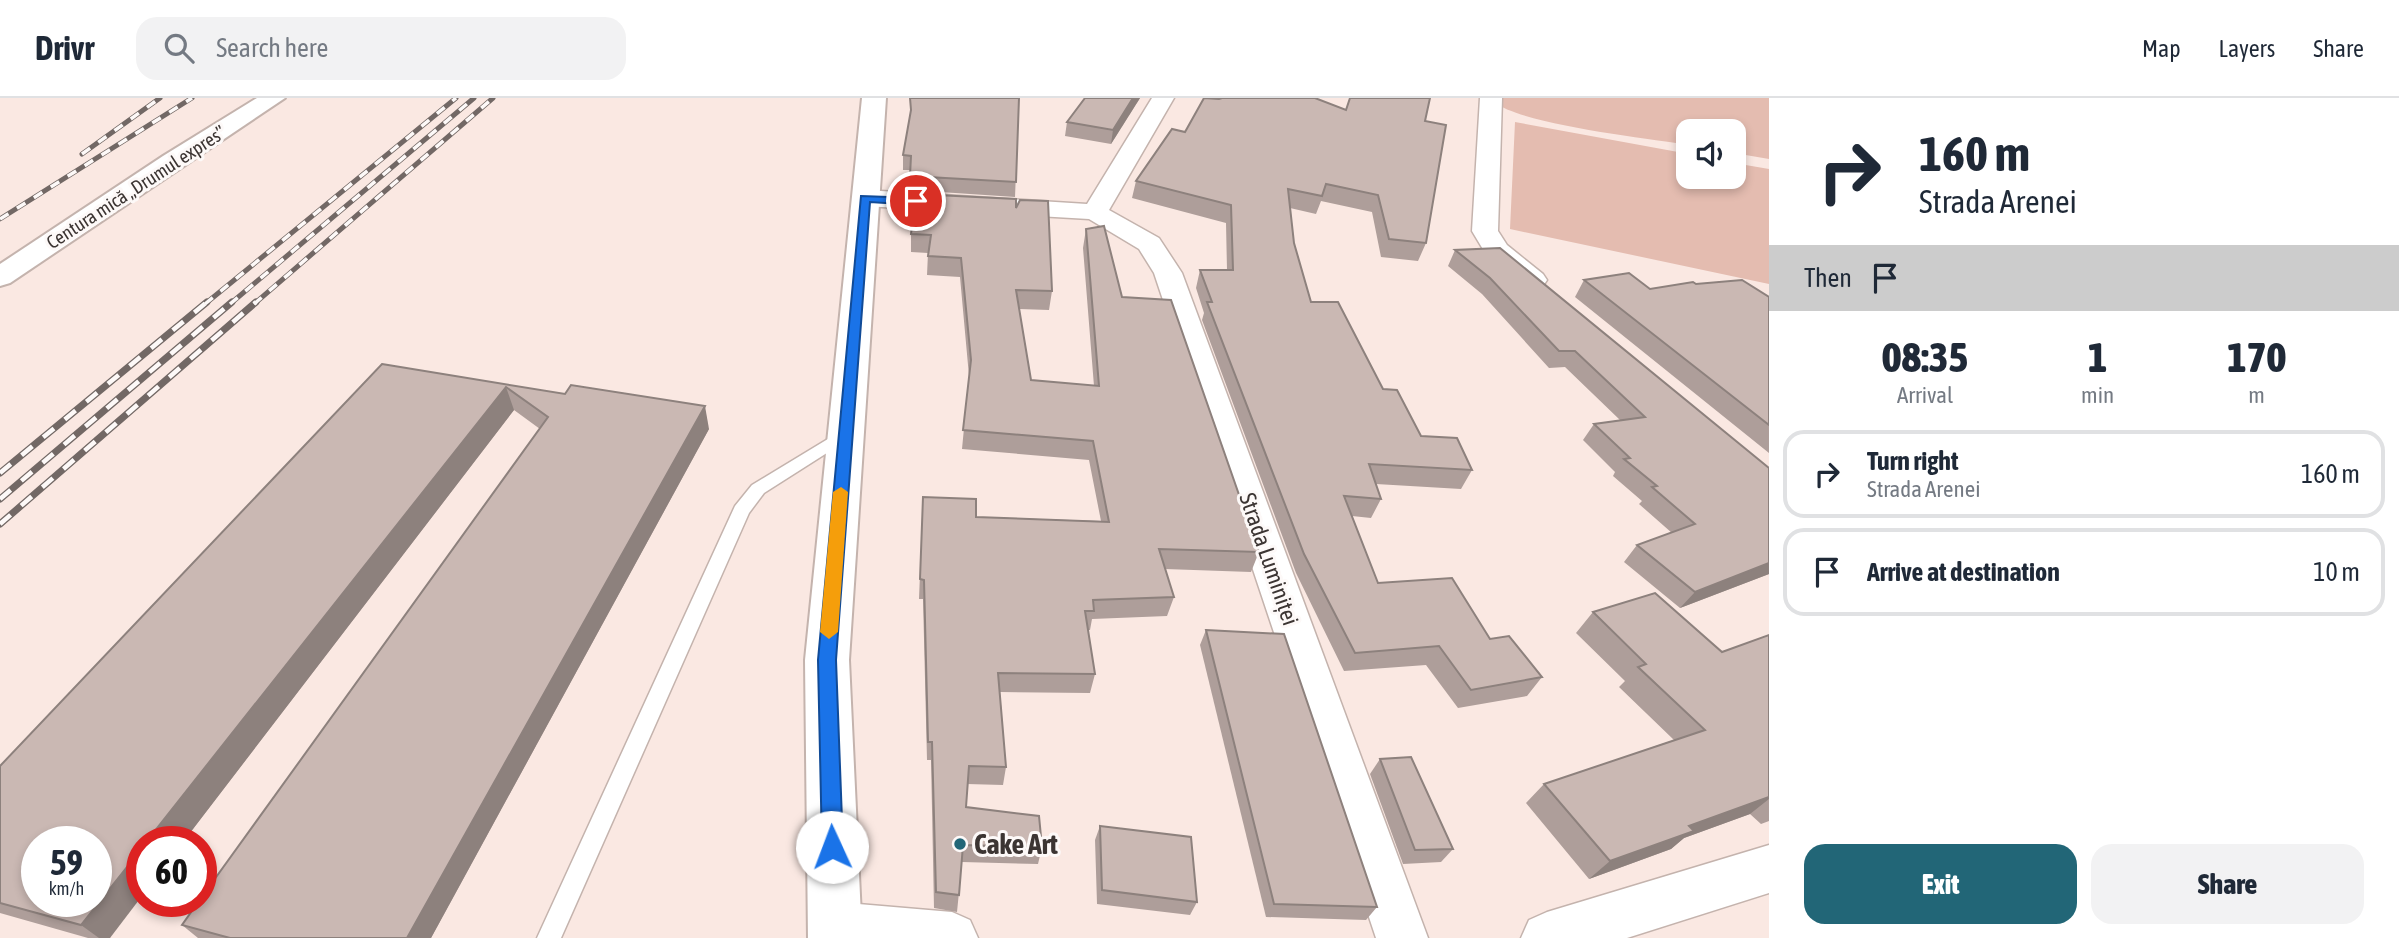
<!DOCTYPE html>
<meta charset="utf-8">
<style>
:root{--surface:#fff;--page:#f2f2f3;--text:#1f2937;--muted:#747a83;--line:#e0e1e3;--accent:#267}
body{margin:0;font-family:"Asap Condensed",sans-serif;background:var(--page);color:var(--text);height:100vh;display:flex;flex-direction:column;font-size:26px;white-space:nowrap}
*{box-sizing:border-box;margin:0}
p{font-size:23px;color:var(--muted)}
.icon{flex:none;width:38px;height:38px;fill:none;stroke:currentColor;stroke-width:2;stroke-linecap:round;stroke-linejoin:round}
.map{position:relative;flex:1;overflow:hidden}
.panel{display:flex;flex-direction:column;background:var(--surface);width:630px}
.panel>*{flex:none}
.hud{background:#fff;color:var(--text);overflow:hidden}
.fabs{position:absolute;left:1676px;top:21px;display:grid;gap:14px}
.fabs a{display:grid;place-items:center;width:70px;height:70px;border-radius:14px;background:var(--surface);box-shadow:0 4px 10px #0003;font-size:35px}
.speed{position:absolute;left:21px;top:728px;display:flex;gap:14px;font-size:35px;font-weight:700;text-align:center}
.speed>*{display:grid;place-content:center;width:91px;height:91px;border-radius:50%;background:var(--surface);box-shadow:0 4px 10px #0003;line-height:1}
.speed small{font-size:18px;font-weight:400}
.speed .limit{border:10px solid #d22;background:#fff;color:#111}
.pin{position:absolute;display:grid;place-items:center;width:60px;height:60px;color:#fff;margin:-30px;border:4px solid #fff;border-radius:50%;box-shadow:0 2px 7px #0007}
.me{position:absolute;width:77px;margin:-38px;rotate:358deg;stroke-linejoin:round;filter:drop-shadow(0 0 5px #0008)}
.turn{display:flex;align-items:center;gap:24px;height:147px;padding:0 35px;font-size:32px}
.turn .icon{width:91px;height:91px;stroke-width:2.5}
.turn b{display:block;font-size:49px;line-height:60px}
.then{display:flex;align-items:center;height:66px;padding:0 35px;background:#0003;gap:14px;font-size:26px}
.eta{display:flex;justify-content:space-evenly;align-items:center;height:119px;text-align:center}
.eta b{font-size:42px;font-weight:800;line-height:49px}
.primary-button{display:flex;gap:14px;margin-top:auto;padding:14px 35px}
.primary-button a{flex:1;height:80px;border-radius:21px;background:var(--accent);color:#fff;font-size:28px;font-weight:800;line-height:80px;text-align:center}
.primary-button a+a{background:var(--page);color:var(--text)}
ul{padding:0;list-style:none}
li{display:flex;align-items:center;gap:21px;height:88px;margin:0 14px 10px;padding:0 21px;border:4px solid var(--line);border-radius:21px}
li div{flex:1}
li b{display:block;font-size:26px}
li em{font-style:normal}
header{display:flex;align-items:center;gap:42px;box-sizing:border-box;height:98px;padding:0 35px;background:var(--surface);border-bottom:2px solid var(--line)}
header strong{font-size:33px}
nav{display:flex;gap:38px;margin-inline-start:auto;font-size:24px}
.search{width:490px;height:63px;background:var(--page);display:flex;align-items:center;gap:18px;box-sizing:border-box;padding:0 24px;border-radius:21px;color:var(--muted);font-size:26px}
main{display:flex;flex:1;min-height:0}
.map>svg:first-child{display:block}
</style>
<header>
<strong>Drivr</strong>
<div class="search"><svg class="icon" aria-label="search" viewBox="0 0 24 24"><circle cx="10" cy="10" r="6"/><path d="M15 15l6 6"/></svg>Search here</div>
<nav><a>Map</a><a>Layers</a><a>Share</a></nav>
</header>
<main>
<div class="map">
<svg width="1769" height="840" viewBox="0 0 1769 840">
<rect width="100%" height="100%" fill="#fae8e2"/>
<g fill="#e4bcb0">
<path d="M 1495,0 L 1769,0 L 1769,61 L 1734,55 L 1734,33 L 1689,33 L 1689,47 C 1647,40 1523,27 1494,4 Z"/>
<polygon points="1515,24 1689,56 1689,79 1734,79 1734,65 1769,71 1769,186 1510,131"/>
</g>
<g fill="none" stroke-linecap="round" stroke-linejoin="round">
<g stroke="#c4b3ad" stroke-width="3">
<polygon id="lane" points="846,330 854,335 852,339 764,395 749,415 561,840 537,840 735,408 752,387"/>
</g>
<g stroke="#c4b3ad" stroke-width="3">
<g id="street">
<polygon points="1152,0 1174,0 1109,112 1159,140 1182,175 1428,840 1376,840 1154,175 1139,151 1089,121 865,108 856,105 852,100 856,95 865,92 1087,106"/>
<polygon points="1480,0 1502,0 1498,133 1507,147 1543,176 1547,182 1543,188 1533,191 1523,188 1487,158 1472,133"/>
<polygon points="1769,747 1769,795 1627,840 1521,840 1529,822 1547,814"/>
<polygon points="835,804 952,814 970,822 978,840 814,840 809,830 817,812"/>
</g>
</g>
<g stroke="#c4b3ad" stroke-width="4">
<polygon id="secondary" points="257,0 285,0 10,185 0,188 0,166 163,58"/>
</g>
<g stroke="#c4b3ad" stroke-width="4">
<polygon id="primary" points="862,0 886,0 849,562 862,840 808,840 805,562"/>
</g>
<use href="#lane" fill="#fff" fill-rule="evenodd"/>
<use href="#street" fill="#fff" fill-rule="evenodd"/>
<use href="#secondary" fill="#fff" fill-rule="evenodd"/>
<use href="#primary" fill="#fff" fill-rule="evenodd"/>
<g stroke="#726865" stroke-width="5">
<g id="rail-far1">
<polyline points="82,56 160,0"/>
<polyline points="0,121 192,0"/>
<polyline points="205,206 456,0"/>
<polyline points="230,206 474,0"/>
<polyline points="254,206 493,0"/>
</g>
</g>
<g stroke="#726865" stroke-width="7">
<g id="rail">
<polyline points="0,375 207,204"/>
<polyline points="0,401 232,204"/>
<polyline points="0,426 256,204"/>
</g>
</g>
<use href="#rail-far1" stroke="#fdf9f8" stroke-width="3.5" stroke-dasharray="10" stroke-linecap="butt"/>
<use href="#rail" stroke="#fdf9f8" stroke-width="4.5" stroke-dasharray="14" stroke-linecap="butt"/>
</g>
<g fill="#ae9e9a">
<polygon points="910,0 1019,0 1015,99 910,92 911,72 903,72 903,57 910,16"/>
<polygon points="1085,0 1140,0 1111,46 1065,38 1067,24"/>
<polygon points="1219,1 1346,12 1425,23 1426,145 1418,163 1381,159 1372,114 1321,103 1316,116 1290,110 1294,145 1311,204 1421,338 1472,372 1461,391 1376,386 1381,401 1371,420 1352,418 1378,485 1490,541 1542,579 1527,598 1458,610 1426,567 1344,573 1296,475 1202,222 1204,215 1196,190 1200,172 1227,172 1226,125 1132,100 1136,83"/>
<polygon points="1016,110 1052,193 1049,212 1019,211 1031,282 1094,288 1083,150 1086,131 1259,454 1251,474 1165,471 1174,499 1167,518 1092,521 1090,532 1088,532 1095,576 1090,595 1000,594 1006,669 1003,687 967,686 966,709 1042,749 1038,766 962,764 957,814 934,810 931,662 927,662 923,501 919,501 923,399 976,419 1101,423 1089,362 962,351 969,278 960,179 927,177 928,155 911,154 911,136"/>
<polygon points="1455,152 1769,370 1769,476 1680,510 1624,464 1637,447 1672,435 1639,406 1642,403 1613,378 1615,374 1583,342 1594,326 1620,322 1565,269 1549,270 1482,196 1448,168"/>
<polygon points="1584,182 1650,191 1696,186 1769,199 1769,355 1575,199"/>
<polygon points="382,266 565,296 709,331 431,840 198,840 182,827 540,331 514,312 183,744 142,744 110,840 88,840 0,815 0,668"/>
<polygon points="1593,514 1722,554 1769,537 1769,723 1761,726 1750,716 1684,740 1671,751 1589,781 1526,705 1544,686 1674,642 1619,589 1625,583 1576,535"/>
<polygon points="1206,532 1377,809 1366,822 1266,819 1200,547"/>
<polygon points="1380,661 1453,751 1441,764 1403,766 1370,676"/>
<polygon points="1100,728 1197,804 1190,817 1097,806 1095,742"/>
</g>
<g fill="#8d817d">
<polygon points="1133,0 1140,0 1111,46 1113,32"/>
<polygon points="506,289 514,312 183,744 146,744"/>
<polygon points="705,308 709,331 431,840 407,840"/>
<polygon points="1769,465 1769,476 1680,510 1695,494"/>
<polygon points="1769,699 1769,701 1750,716 1684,740 1671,751 1589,781 1610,763 1689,728"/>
<polygon points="142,750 142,798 110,840 99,840 81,827"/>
</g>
<g fill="#cab8b3" stroke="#8d817d" stroke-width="2" fill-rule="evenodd">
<polygon points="910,0 1019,0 1016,84 910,78 911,58 903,57 911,12"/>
<polygon points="1085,0 1133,0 1113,32 1067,24"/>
<polygon points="1204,0 1219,1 1222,0 1315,0 1346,12 1350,0 1430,0 1425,23 1446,27 1426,145 1389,141 1378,97 1326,86 1322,98 1288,91 1294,145 1311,204 1338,204 1383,291 1397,292 1421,338 1457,340 1472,372 1369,366 1381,401 1344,398 1378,485 1452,480 1490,541 1509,538 1542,579 1471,592 1439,548 1355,555 1304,456 1207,204 1212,204 1200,172 1233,172 1231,107 1136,83 1172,31 1185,34"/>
<polygon points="916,96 1016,101 1016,110 1020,102 1048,103 1052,193 1016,192 1031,282 1099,288 1086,131 1104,128 1122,199 1171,202 1259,454 1159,451 1174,499 1093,502 1094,513 1085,513 1095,576 998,575 1006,669 969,668 966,709 1039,718 1042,749 963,747 959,797 936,794 932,644 928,644 924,482 920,481 923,399 976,401 976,419 1109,424 1093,343 963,332 971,262 961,160 928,158 931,137 911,136"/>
<polygon points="1500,150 1769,370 1769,465 1695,494 1637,447 1695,426 1652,389 1657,388 1624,361 1630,360 1594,326 1645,319 1575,253 1559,253 1490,180 1455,152"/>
<polygon points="1629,175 1650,191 1693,184 1696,186 1742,182 1769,199 1769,327 1584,182"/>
<path d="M 382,266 L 565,296 L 571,287 L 705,308 L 407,840 L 230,840 L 182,827 L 199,803 L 201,803 L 201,800 L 548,319 L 506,289 L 146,744 L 142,744 L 142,750 L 81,827 L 0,805 L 0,668 ZM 37,744 L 96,744 L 96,803 L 37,803 Z"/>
<polygon points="1655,495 1722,554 1769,537 1769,699 1689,728 1694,733 1610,763 1544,686 1705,632 1638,569 1646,566 1593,514"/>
<polygon points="1206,532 1284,536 1377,809 1274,806"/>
<polygon points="1411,659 1453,751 1415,752 1380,661"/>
<polygon points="1100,728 1191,739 1197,804 1102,792"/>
</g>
<polygon fill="#1a73e8" stroke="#114b97" stroke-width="2" points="861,98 916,100 922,103 916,107 870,104 836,562 843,749 840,756 832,759 825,756 822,749 818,562"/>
<polygon fill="#f59e0b" points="841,389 848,394 838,534 829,541 820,534 833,394"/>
<circle fill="#267" stroke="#fdf9f8" stroke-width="2.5" cx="960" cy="746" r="7"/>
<g text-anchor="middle" stroke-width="6" stroke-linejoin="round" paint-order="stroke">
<g font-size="19" fill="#3c3533" stroke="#fdf9f8">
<text transform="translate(136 89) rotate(-33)" y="7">Centura mică „Drumul expres”</text>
</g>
<g font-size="23" fill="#3c3533" stroke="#fdf9f8">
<text transform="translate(1269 461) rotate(71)" y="8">Strada Luminiței</text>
</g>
<g font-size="28" font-weight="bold" fill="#3c3533" stroke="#fdf9f8" text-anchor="start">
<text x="974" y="756">Cake Art</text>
</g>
</g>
</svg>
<div class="fabs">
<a><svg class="icon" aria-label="sound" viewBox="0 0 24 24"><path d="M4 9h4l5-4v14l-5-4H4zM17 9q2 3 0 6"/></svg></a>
</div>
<div class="speed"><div>59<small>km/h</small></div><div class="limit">60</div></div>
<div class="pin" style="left:916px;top:103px;background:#d93025"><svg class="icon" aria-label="arrive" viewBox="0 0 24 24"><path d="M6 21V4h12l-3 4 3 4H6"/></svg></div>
<svg class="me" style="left:832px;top:749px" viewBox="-20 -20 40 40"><circle r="19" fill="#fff"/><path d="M0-13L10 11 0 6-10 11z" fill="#1a73e8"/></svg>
</div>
<section class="panel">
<div class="hud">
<div class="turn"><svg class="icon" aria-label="right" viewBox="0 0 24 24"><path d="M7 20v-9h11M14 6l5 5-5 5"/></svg><div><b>160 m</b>Strada Arenei</div></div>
<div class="then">Then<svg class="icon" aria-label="arrive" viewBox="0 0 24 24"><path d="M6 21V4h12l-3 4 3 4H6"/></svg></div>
</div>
<div class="eta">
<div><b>08:35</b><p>Arrival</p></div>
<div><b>1</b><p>min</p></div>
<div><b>170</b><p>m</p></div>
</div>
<ul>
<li><svg class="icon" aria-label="right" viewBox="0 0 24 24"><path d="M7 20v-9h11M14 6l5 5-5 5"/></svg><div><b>Turn right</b><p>Strada Arenei</p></div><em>160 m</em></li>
<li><svg class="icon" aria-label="arrive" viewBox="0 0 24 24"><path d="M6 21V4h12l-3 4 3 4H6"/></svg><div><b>Arrive at destination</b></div><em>10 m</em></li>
</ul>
<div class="primary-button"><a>Exit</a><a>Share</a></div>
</section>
</main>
